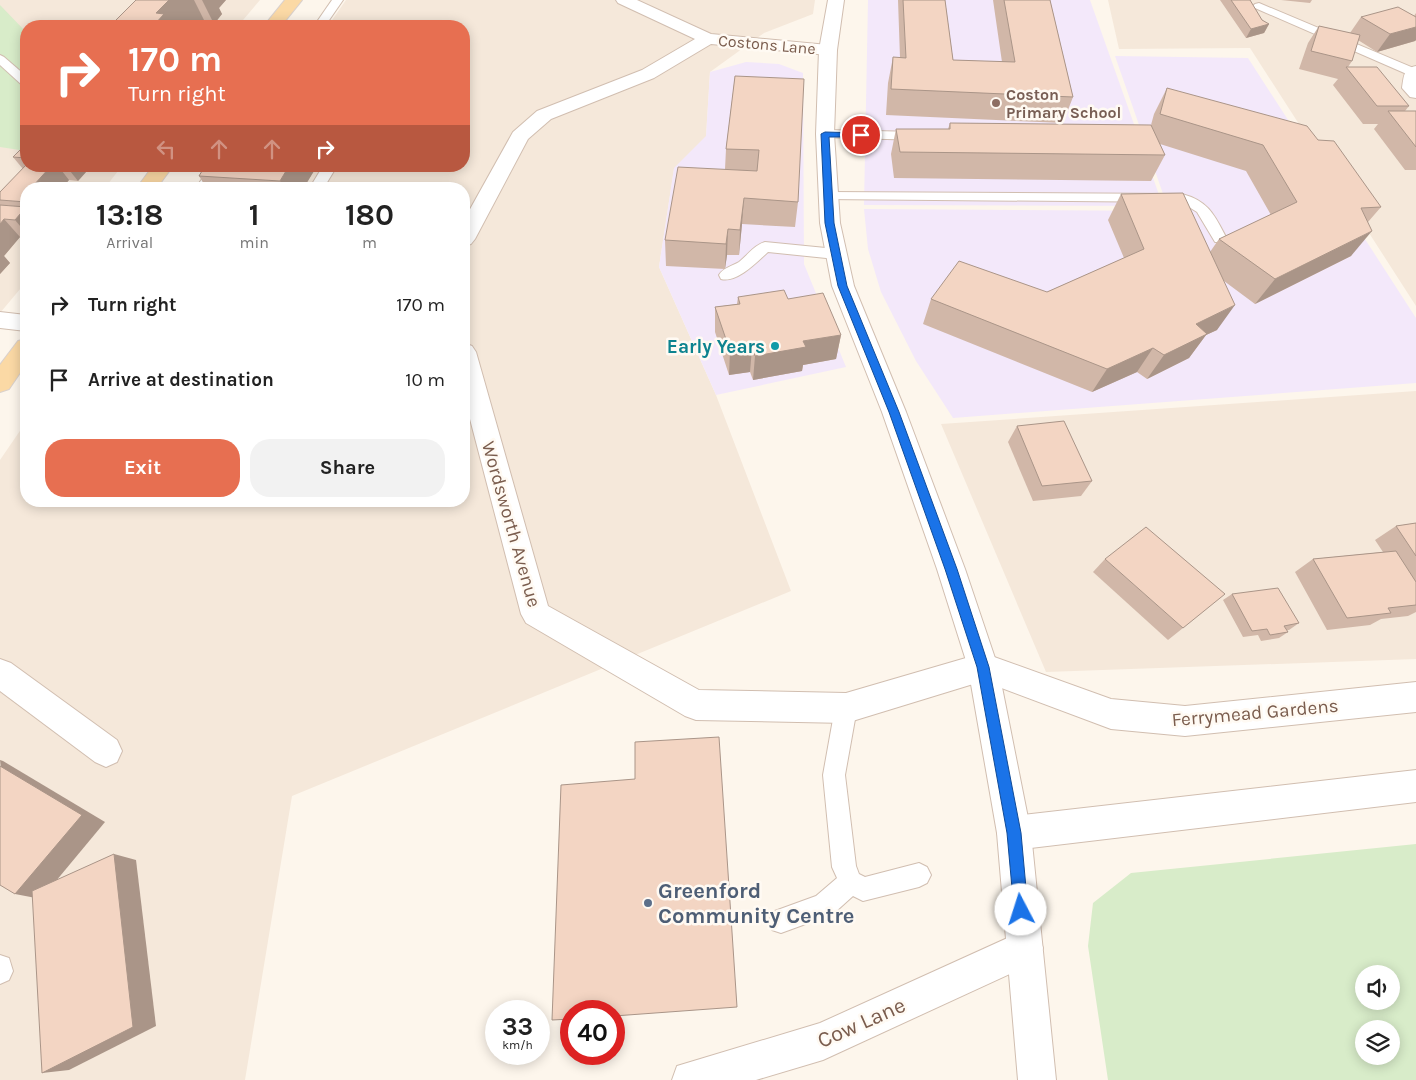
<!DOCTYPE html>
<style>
:root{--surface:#fff;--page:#f2f2f2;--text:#222;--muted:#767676;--accent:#e76f51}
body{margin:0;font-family:Karla,sans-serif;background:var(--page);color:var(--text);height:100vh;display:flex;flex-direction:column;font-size:19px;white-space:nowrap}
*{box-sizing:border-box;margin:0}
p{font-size:16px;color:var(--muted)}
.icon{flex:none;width:28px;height:28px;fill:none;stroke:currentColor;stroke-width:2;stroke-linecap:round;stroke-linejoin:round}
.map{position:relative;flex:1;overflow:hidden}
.side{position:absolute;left:20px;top:182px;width:450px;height:325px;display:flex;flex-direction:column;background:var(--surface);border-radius:20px;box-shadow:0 2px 12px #0003}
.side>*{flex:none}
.banner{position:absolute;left:20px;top:20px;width:450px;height:152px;border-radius:20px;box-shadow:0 2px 12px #0003;background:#e76f51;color:#fff;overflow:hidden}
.buttons{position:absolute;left:1355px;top:965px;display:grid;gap:10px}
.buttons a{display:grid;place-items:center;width:45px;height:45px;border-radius:50%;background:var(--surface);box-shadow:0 2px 12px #0003;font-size:25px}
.speed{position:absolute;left:485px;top:1000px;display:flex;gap:10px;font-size:25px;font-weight:700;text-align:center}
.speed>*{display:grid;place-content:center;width:65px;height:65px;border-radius:50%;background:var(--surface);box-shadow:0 2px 12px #0003;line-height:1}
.speed small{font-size:12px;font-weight:400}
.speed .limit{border:8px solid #d22;background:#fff;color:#111}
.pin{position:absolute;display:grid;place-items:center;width:42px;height:42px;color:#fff;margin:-21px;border:2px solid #fff;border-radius:50%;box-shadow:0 1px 5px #0007}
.me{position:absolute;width:55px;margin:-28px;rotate:355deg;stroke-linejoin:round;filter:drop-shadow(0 0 4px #0008)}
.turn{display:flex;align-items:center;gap:18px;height:105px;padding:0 25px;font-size:22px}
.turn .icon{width:65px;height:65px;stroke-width:2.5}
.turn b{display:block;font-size:35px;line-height:42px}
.lanes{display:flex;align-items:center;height:48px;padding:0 25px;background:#0003;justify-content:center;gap:25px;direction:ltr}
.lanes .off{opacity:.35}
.eta{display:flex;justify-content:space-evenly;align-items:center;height:85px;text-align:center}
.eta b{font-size:30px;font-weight:700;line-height:35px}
.cta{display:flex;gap:10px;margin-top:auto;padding:10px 25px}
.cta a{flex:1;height:58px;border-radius:20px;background:var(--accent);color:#fff;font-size:20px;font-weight:700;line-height:58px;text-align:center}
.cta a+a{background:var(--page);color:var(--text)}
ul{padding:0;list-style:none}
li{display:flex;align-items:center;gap:15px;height:75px;padding:0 25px}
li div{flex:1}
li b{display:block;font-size:19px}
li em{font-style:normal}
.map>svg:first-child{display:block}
</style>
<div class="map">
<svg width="1416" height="1080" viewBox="0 0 1416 1080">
<rect width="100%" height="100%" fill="#fdf6ec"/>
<g fill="#f5e8da">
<polygon points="0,0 260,0 238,26 26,26 26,166 122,166 104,189 26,189 26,282 0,313"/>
<polygon points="346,0 815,0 813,14 764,33 710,72 706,137 674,169 659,267 716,395 791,591 292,796 245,1080 0,1080 0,460 26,422 26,501 464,501 464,189 215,189 231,166 464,166 464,26 328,26"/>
<polygon points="1108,0 1416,0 1416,306 1250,48 1119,49"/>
<polygon points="1416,391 1416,659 1046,672 941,424"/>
</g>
<g fill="#f3e8fa">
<polygon points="868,0 1090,0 1163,206 864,205"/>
<polygon points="1115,56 1248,58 1416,318 1416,383 953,418 916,361 881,292 868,249 864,209 1169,211"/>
<polygon points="746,62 779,64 803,73 804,264 846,367 716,395 659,267 674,168 706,136 710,72"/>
</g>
<g fill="#d8ecc9" fill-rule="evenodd">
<polygon points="0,5 26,32 26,151 0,147"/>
<path d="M 1416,844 L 1416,1080 L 1108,1080 L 1088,946 L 1093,903 L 1131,873 ZM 1364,974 L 1391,974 L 1391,1001 L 1364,1001 ZM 1364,1029 L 1391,1029 L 1391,1056 L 1364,1056 Z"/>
</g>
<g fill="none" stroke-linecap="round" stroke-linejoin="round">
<g stroke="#d1beb0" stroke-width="2">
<g id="service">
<polygon points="332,0 343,0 325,26 314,26"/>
<polygon points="1259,3 1416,69 1416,75 1409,75 1255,8 1253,6 1255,4"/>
<polygon points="0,55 4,57 26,76 26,86 22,85 0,65"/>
<polygon points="825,130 920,132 926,136 920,140 820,137 819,134 820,131"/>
<polygon points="211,166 224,166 209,189 195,189"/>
<polygon points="323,166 337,166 323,189 309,189"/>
<path d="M 828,192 L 1182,194 C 1209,201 1215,216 1227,239 L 1225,242 L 1215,242 L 1197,212 L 1181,202 L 823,199 L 821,196 L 823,193 Z"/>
<path d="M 765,242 L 836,249 L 841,251 L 843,254 L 841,257 L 836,259 L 768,252 C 757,262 737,283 721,279 L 719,275 C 723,268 732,266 739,262 C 748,255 754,245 765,242 Z"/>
<polygon points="846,698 853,701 857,708 845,775 856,866 859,874 865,877 919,863 927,867 931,875 927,883 919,887 863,901 853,896 833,914 781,933 772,930 769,921 772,912 816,896 837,878 832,867 823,775 835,708 839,701"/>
<polygon points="0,955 9,958 13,971 9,980 0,984"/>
</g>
</g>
<g stroke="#d1beb0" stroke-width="2">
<polygon id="pedestrian" points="1025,930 1038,935 1043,948 1038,961 823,1060 756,1080 672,1080 677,1066 820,1023"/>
</g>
<g stroke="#d1beb0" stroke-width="2">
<g id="minor">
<polygon points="616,0 637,0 711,34 828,45 834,46 837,50 834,54 828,55 711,44 654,78 551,119 528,139 475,239 471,244 464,246 464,220 513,132 537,111 642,70 695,39 618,3"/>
<path d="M 1416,66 L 1416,98 L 1410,97 L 1402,88 C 1404,76 1403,69 1416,66 Z"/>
<polygon points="0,312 26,315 26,331 0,328"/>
<polygon points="464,343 472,346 476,352 548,606 699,690 846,693 983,653 1111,699 1185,706 1416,682 1416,712 1185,736 1111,729 983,681 846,723 696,720 685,716 526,623 521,614 464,396"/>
<polygon points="0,659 11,663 117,740 122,751 117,762 106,767 95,762 0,691"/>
<polygon points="1416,770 1416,802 1014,850 1002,845 997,833 1002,821 1014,816"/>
</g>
</g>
<g stroke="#d1beb0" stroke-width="2">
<polygon id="tertiary" points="828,0 844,0 837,50 834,134 840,223 854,286 906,412 965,569 998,667 1031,833 1056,1080 1018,1080 997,833 968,667 937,569 882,412 832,286 820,223 816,134 819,50"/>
</g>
<g stroke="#dad1cd" stroke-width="2">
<g id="primary">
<polygon points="285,0 302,0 281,26 264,26"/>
<polygon points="153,166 173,166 156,189 136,189"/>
<polygon points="26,339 26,364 9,389 0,392 0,365 18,341"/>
</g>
</g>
<use href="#service" fill="#fff" fill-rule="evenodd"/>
<use href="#pedestrian" fill="#fff" fill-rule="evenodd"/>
<use href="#minor" fill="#fff" fill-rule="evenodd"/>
<use href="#tertiary" fill="#fff" fill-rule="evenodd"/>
<use href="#primary" fill="#fbd9a5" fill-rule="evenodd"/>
</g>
<g fill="#d1b7a8">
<polygon points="136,0 226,0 219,8 222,14 214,24 206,24 204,26 110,26"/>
<polygon points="898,0 945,0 953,60 1002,62 993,0 1050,0 1073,97 1063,123 886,115 888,83 893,57 900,58"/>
<polygon points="1220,0 1251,0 1250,1 1262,20 1269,24 1264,33 1246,38"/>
<polygon points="1281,0 1312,0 1310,3"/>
<polygon points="1416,13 1416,40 1415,41 1377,52 1358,40 1352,61 1348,67 1409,106 1405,111 1416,111 1416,170 1405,170 1374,129 1378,124 1363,124 1333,85 1338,79 1299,69 1308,43 1319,26 1350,33 1361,17 1414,16"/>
<polygon points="735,76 798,202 795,227 742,224 739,255 727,255 725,269 666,266 665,240 725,169 726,149"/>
<polygon points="1167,88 1318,140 1381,207 1368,222 1351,256 1255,304 1224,281 1217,330 1206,335 1189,358 1147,379 1137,372 1092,392 923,324 931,299 1047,292 1124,258 1108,220 1121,194 1210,252 1219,239 1271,215 1246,171 1160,144 1165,155 1151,181 894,178 891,154 896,129 948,129 950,123 1151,125 1154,114"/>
<polygon points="26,144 26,166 82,166 86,172 78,181 69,180 61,189 26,189 26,237 20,237 4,256 10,263 0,274 0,192 23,169 13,157"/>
<polygon points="317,166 303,189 207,189 199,176"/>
<polygon points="738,297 788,299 841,335 836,359 803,365 802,371 753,380 750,372 729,375 715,332 715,307 737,304"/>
<polygon points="1017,426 1092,481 1081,496 1033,501 1008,442"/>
<polygon points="1416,523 1416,612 1408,616 1381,619 1370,625 1327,630 1295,572 1313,559 1383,552 1375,540 1396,526"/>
<polygon points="1105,559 1183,628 1168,640 1093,572"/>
<polygon points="1232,594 1299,623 1289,630 1287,630 1288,632 1279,638 1261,641 1258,635 1243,637 1223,600"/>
</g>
<g fill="#aa9588">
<polygon points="169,0 194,0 206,24 204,26 156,26 155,24 156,13"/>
<polygon points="202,0 226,0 219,8 222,14 214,24"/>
<polygon points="1269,24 1264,33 1246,38 1251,29"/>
<polygon points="1416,27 1416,40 1415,41 1377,52 1390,34"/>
<polygon points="51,166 58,166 69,180 61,189 35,189 33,186"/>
<polygon points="66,166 82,166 86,172 78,181"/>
<polygon points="289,166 317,166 303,189 284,189 280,181"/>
<polygon points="744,198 742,224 739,255 740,230"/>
<polygon points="26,207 26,233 15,220"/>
<polygon points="4,219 20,237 4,256 10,263 0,274 0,224"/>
<polygon points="728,229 727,255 725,269 726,244"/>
<polygon points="1372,231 1351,256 1255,304 1275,279"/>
<polygon points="1235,305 1217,330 1206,335 1189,358 1147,379 1164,355 1196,324"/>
<polygon points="841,335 836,359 803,365 802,371 753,380 755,356 803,341"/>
<polygon points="752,348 750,372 729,375 730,351"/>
<polygon points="1153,348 1137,372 1092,392 1107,369"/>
<polygon points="0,760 3,761 105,822 41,899 15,894"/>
<polygon points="114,854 136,860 156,1026 69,1070 42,1073"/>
</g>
<g fill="#f3d5c3" stroke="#aa9588">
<polygon points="136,0 169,0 156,13 164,14 155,24 148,23 145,26 110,26"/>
<polygon points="903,0 945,0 953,60 1015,62 1004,0 1050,0 1073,97 891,89 893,57 906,58"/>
<polygon points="1231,0 1250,0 1262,20 1269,24 1251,29"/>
<polygon points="1398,7 1416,17 1416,27 1390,34 1361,17"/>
<polygon points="1319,26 1360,35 1352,61 1311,51"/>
<polygon points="1346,67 1377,67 1409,106 1377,106"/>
<polygon points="735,76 804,79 798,202 744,198 740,230 728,229 726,244 665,240 678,167 757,171 759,150 726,149"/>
<polygon points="1167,88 1307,126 1318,140 1334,141 1381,207 1361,208 1372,231 1275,279 1219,239 1297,202 1263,145 1160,114"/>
<polygon points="1388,111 1416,111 1416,147"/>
<polygon points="950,123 1151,125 1165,155 900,152 896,129 950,129"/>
<polygon points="26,144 26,158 13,157"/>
<polygon points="26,165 26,166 51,166 33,186 44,187 43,189 26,189 26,202 0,200 0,192"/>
<polygon points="205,166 289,166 280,181 199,176"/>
<polygon points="1183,193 1235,305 1196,324 1207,334 1164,355 1153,348 1107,369 931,299 959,261 1047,292 1144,249 1121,194"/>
<polygon points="0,205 26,207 15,220 4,219 0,224"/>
<polygon points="784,290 788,299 823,293 841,335 803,341 806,347 755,356 752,348 730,351 715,307 740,304 738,297"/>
<polygon points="1064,421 1092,481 1042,486 1017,426"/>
<polygon points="1416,523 1416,556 1396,526"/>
<polygon points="1146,527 1225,594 1183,628 1105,559"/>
<polygon points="1396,551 1416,582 1416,605 1388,608 1391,613 1347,618 1313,559"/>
<polygon points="1278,588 1299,623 1284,626 1288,632 1270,635 1267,629 1252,631 1232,594"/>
<polygon points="719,737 737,1007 614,1016 614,1011 571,1011 571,1019 552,1020 561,785 635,779 635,742"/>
<polygon points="0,766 82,815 15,894 0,885"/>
<polygon points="114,854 133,1027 42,1073 32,891"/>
</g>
<polygon fill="#1a73e8" stroke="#114b97" points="825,132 861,133 865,135 861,137 829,137 834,223 847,286 899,412 957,569 989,667 1021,833 1028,910 1026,915 1021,917 1016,915 1014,910 1007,833 977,667 945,569 889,412 838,286 825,223 821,134"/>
<circle fill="#8d6e63" stroke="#fffaf3" stroke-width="2" cx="996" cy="103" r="5"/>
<circle fill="#0f9aa8" stroke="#fffaf3" stroke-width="2" cx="775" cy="346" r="5"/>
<circle fill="#5c6f8a" stroke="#fffaf3" stroke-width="2" cx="648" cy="903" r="5"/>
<g text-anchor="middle" stroke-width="5" stroke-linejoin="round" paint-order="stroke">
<g font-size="16" fill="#7a5c4d" stroke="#fffaf3">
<text transform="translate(767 44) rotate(5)" y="6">Costons Lane</text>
</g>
<g font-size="16" font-weight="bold" fill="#785e54" stroke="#fffaf3" text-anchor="start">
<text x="1006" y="100">Coston<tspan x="1006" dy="18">Primary School</tspan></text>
</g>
<g font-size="19" font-weight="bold" fill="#0d838f" stroke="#fffaf3" text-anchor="end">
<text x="765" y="353">Early Years</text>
</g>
<g font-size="19" fill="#7a5c4d" stroke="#fffaf3">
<text transform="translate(512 524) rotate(74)" y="7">Wordsworth Avenue</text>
<text transform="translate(1255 712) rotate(-5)" y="7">Ferrymead Gardens</text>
</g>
<g font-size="22" font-weight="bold" fill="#4e5e75" stroke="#fffaf3" text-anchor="start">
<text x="658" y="898">Greenford<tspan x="658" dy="25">Community Centre</tspan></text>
</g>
<g font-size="22" fill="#7a5c4d" stroke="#fffaf3">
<text transform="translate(861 1022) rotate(-24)" y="8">Cow Lane</text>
</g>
</g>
</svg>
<div class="buttons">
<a><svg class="icon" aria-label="sound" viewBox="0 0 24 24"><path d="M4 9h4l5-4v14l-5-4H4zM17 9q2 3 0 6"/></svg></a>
<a><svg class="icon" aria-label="layers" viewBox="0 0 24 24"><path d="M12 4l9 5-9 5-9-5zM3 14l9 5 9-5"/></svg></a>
</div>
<div class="speed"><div>33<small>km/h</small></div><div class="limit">40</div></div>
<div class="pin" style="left:861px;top:135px;background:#d93025"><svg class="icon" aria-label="arrive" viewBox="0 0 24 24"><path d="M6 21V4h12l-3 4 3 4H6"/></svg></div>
<svg class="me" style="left:1021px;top:910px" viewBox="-20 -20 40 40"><circle r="19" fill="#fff"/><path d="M0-13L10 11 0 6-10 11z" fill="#1a73e8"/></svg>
<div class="banner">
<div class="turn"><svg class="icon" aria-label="right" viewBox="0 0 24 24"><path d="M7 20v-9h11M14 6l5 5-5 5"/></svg><div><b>170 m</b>Turn right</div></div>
<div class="lanes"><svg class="icon off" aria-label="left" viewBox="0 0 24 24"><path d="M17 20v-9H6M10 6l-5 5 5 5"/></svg><svg class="icon off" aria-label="ahead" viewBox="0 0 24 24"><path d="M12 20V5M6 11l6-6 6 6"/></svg><svg class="icon off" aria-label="ahead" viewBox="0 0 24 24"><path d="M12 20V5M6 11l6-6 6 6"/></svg><svg class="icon" aria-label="right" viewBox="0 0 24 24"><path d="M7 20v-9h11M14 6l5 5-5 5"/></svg></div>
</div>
<section class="side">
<div class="eta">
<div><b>13:18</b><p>Arrival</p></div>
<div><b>1</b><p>min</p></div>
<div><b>180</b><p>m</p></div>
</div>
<ul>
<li><svg class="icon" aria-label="right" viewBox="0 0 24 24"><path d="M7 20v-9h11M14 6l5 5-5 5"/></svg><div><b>Turn right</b></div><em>170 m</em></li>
<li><svg class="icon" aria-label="arrive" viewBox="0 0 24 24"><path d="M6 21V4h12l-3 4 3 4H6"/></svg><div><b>Arrive at destination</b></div><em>10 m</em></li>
</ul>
<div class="cta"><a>Exit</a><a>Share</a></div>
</section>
</div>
